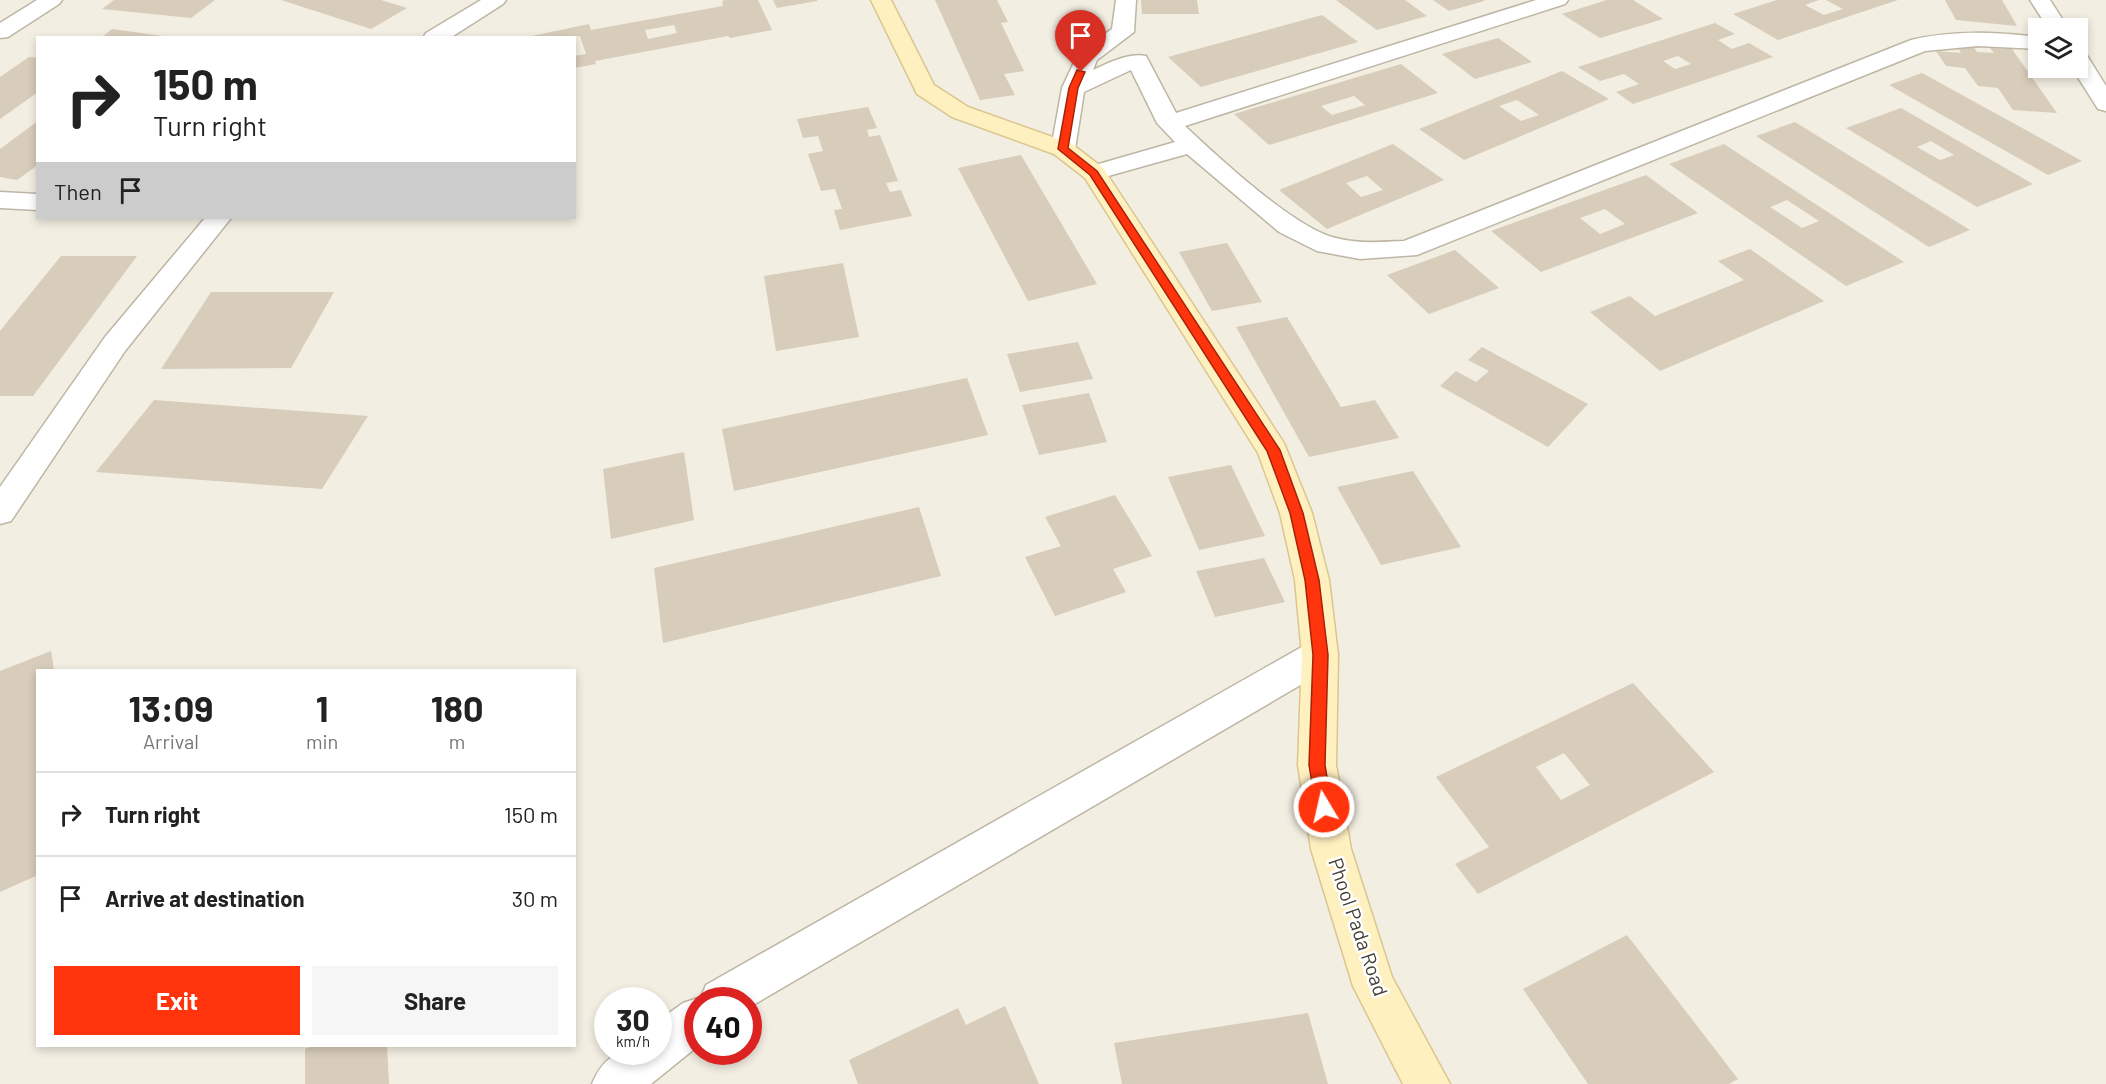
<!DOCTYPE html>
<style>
:root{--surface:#fff;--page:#f6f6f6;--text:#222;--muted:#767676;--line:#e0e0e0;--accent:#ff340d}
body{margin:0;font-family:Barlow,sans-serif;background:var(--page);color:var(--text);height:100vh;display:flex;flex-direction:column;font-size:22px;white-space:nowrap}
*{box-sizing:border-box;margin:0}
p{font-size:20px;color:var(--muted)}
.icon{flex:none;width:33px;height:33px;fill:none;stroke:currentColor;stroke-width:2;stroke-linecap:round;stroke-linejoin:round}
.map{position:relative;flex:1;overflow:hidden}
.panel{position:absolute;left:36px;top:669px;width:540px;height:378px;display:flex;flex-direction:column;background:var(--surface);border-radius:0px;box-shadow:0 3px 9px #0003}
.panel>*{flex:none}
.top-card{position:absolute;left:36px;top:36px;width:540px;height:183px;border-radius:0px;box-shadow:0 3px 9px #0003;background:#fff;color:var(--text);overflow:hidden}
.buttons{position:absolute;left:2028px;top:18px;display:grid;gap:12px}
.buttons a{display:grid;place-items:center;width:60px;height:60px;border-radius:0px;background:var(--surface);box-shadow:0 3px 9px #0003;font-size:30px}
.speed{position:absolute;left:594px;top:987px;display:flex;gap:12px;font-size:30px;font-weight:700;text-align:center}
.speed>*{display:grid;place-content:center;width:78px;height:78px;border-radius:50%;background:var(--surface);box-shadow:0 3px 9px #0003;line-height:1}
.speed small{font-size:15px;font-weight:400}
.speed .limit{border:9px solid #d22;background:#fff;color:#111}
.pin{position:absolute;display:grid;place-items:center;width:51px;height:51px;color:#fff;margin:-62px -26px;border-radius:50% 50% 50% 0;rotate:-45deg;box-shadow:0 0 6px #0007}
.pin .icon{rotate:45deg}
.me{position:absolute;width:66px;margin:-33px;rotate:351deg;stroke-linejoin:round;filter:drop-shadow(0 0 4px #0008)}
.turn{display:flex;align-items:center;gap:21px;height:126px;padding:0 18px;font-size:27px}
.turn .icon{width:78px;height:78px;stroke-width:2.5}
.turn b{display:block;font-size:42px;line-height:51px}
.then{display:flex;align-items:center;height:57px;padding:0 18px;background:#0003;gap:12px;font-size:22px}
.eta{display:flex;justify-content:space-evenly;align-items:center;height:102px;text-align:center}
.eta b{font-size:36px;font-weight:700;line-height:42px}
.primary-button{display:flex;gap:12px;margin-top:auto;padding:12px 18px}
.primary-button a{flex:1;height:69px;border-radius:0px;background:var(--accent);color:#fff;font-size:24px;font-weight:700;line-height:69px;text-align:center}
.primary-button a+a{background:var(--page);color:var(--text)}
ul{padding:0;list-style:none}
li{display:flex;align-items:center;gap:18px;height:84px;padding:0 18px;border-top:2px solid var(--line)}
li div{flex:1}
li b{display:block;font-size:22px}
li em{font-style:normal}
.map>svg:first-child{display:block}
</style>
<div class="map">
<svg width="2106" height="1084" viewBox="0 0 2106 1084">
<rect width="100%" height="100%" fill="#f3eee2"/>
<g fill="#d8ccba" fill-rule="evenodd">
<polygon points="114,0 215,0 191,18 102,9"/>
<polygon points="281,0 381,0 407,8 371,29"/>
<path d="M 726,0 L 758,0 L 772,30 L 730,38 L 728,36 L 595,61 L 596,64 L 574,68 L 574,56 L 586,54 L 580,36 L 522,38 L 589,24 L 591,30 L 723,6 L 722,1 ZM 674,25 L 677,33 L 648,39 L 645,30 Z"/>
<polygon points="773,0 817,0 817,1 777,8"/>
<polygon points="935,0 997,0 1008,22 1001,23 1024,71 1004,74 1015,95 980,100"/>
<polygon points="1141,0 1197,0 1199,14 1142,14"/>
<polygon points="1336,0 1405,0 1427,16 1377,30"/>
<polygon points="1433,0 1484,0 1484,1 1449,11"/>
<polygon points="1607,0 1633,0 1663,19 1600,38 1562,14"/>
<polygon points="1777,0 1819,0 1805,5 1824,15 1843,9 1826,0 1898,0 1778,40 1733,14"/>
<polygon points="1945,0 2002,0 2017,26 1956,20"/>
<polygon points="1322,15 1358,42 1201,87 1168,57"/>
<path d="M 1715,23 L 1735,34 L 1718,40 L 1732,49 L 1749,43 L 1773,57 L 1633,104 L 1616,92 L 1639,84 L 1624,74 L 1600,81 L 1578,67 ZM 1678,56 L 1691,64 L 1675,69 L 1663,61 Z"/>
<polygon points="112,29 163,36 163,38 101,38"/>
<polygon points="1498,38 1532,62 1475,79 1442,54"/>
<polygon points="1957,46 1974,47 1977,52 1994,53 1990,48 2012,49 2057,113 2013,110 1998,88 1978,86 1965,68 1946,66 1936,51 1961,53"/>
<polygon points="29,57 38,58 38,92 0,119 0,77"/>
<path d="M 1401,64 L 1438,93 L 1269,145 L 1234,114 ZM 1354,96 L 1365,105 L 1332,115 L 1321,106 Z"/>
<path d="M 1562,71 L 1609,99 L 1464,160 L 1419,129 ZM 1517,100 L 1539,115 L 1521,121 L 1499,106 Z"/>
<polygon points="1922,73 2082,161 2048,175 1889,85"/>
<polygon points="868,107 877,128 867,130 869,137 880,135 898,181 886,183 890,192 901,190 912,216 840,230 834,210 842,209 835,189 821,191 808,154 823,151 818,136 803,138 797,119"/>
<path d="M 1901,108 L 2033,184 L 1977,207 L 1846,128 ZM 1931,141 L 1954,155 L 1940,160 L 1917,147 Z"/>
<polygon points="38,121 38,165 17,180 0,177 0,149"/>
<polygon points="1795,122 1970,230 1929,247 1756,136"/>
<path d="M 1393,144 L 1444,180 L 1327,229 L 1279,190 ZM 1367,176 L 1383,190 L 1361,197 L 1346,183 Z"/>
<path d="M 1724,144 L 1904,262 L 1846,286 L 1669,164 ZM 1787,200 L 1819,221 L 1802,228 L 1770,207 Z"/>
<polygon points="1021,155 1097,284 1028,301 958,168"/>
<path d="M 1646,175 L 1698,213 L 1541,272 L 1491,231 ZM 1605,209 L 1625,224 L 1600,234 L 1580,218 Z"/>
<polygon points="1227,243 1262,302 1212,311 1179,252"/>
<polygon points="1750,249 1824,301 1660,371 1590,312 1630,296 1655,316 1744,280 1718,261"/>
<polygon points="1455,250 1499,288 1429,314 1387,275"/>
<polygon points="61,256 137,256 33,396 0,396 0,331"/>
<polygon points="843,263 859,337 776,351 764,276"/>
<polygon points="211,292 334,292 291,368 161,369"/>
<polygon points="1287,317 1341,407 1375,400 1399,438 1309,457 1236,327"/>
<polygon points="1078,342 1093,379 1020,392 1007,354"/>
<polygon points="1482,347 1588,404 1548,447 1440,386 1456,371 1476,382 1489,371 1468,360"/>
<polygon points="967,378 988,435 734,491 722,429"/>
<polygon points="1089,393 1107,442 1039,455 1022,405"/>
<polygon points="154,400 368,416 322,489 96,472"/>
<polygon points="684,452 694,520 611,539 603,469"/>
<polygon points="1231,465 1265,536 1199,550 1168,477"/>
<polygon points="1413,471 1461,547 1381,565 1337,487"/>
<polygon points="1115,495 1152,556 1113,569 1126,592 1055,616 1025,557 1061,546 1045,517"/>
<polygon points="919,507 941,576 663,643 654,568"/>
<polygon points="1264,558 1285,602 1215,617 1196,571"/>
<polygon points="51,651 54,670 38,670 38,875 0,892 0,671"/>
<path d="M 1633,683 L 1714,772 L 1478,894 L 1455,864 L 1489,847 L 1436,777 ZM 1564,753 L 1590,785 L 1561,800 L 1536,767 Z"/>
<polygon points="1627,935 1738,1079 1729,1084 1588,1084 1523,989"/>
<polygon points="1005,1006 1039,1084 858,1084 849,1060 958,1008 966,1025"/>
<polygon points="1308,1013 1328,1084 1122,1084 1114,1043"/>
<polygon points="313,1046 387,1046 389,1084 305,1084 305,1049"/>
</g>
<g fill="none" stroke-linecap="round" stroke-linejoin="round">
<g stroke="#beb6a5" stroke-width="3">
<g id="street">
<polygon points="37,0 62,0 59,4 8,37 0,38 0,23"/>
<polygon points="481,0 506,0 503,4 450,38 423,38 426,33"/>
<path d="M 1116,0 L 1136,0 L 1134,32 L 1097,60 L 1093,70 C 1108,63 1129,52 1146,56 L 1176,113 L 1536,0 L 1568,0 L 1565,4 L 1185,126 C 1217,156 1295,229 1336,238 C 1358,244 1381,242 1404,241 L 1911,40 C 1953,30 1996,32 2038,37 L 2038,49 L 1978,46 L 1925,51 L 1417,255 L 1360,259 L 1317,251 L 1279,232 L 1187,154 L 1094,180 L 1085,178 L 1082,173 L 1085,168 L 1175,142 L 1157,123 L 1131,70 L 1084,92 L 1075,149 L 1072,154 L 1063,156 L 1054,154 L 1051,149 L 1062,88 L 1077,56 L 1080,51 L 1112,29 Z"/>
<polygon points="2030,0 2050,0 2068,28 2048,28"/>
<polygon points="2078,52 2086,54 2106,86 2106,111 2098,109 2072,68 2078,68"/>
<polygon points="0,192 38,194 38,210 0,208"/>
<polygon points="205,218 231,218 125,351 11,521 0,524 0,487 105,337"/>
<path d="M 1320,640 L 1333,644 L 1338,655 L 1333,666 L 748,1008 L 748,1000 L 698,1000 L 698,1046 L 651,1084 L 592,1084 C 607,1048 625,1052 658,1052 L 658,1021 L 683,1003 L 701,997 L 706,985 L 1307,644 Z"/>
</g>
</g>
<g stroke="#d9c691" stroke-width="3">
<polygon id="secondary" points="871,0 891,0 934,85 968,107 1072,144 1103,168 1284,443 1312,513 1329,580 1338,655 1336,765 1351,849 1392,977 1450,1084 1403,1084 1353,986 1311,849 1298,765 1302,655 1295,580 1280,513 1258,453 1085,178 1054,154 952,117 917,94"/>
</g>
<use href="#street" fill="#fff" fill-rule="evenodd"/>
<use href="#secondary" fill="#fff0c0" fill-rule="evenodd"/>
</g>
<polygon fill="#ff340d" stroke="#a62208" stroke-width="1.5" points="1077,70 1085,72 1078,88 1068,148 1097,171 1280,450 1303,513 1319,580 1328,655 1325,765 1332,807 1330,812 1324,814 1318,812 1316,807 1309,765 1313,655 1305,580 1290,513 1267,451 1090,175 1058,149 1069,88"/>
<g text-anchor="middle" stroke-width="5" stroke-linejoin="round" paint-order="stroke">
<g font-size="20" fill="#443e33" stroke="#fff">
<text transform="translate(1358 927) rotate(71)" y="7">Phool Pada Road</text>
</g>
</g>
</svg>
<div class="buttons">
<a><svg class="icon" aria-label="layers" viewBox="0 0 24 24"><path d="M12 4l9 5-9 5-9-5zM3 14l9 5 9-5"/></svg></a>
</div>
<div class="speed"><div>30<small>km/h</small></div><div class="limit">40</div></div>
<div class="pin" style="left:1081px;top:72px;background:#d93025"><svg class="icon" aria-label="arrive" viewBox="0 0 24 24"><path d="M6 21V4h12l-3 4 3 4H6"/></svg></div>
<svg class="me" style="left:1324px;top:807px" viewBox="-20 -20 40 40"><circle r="17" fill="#ff340d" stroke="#fff" stroke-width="3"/><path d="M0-11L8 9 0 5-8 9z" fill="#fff"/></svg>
<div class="top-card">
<div class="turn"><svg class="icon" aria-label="right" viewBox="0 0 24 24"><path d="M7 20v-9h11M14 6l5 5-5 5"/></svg><div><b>150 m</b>Turn right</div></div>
<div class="then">Then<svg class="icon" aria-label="arrive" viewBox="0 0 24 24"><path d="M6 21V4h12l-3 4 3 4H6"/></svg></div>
</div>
<section class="panel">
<div class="eta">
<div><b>13:09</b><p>Arrival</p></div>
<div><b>1</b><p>min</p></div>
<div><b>180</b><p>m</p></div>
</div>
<ul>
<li><svg class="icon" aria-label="right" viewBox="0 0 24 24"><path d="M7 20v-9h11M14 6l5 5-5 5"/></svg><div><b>Turn right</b></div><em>150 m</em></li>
<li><svg class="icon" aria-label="arrive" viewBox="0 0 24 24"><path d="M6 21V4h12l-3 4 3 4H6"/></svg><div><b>Arrive at destination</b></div><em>30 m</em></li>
</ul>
<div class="primary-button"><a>Exit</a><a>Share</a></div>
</section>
</div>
